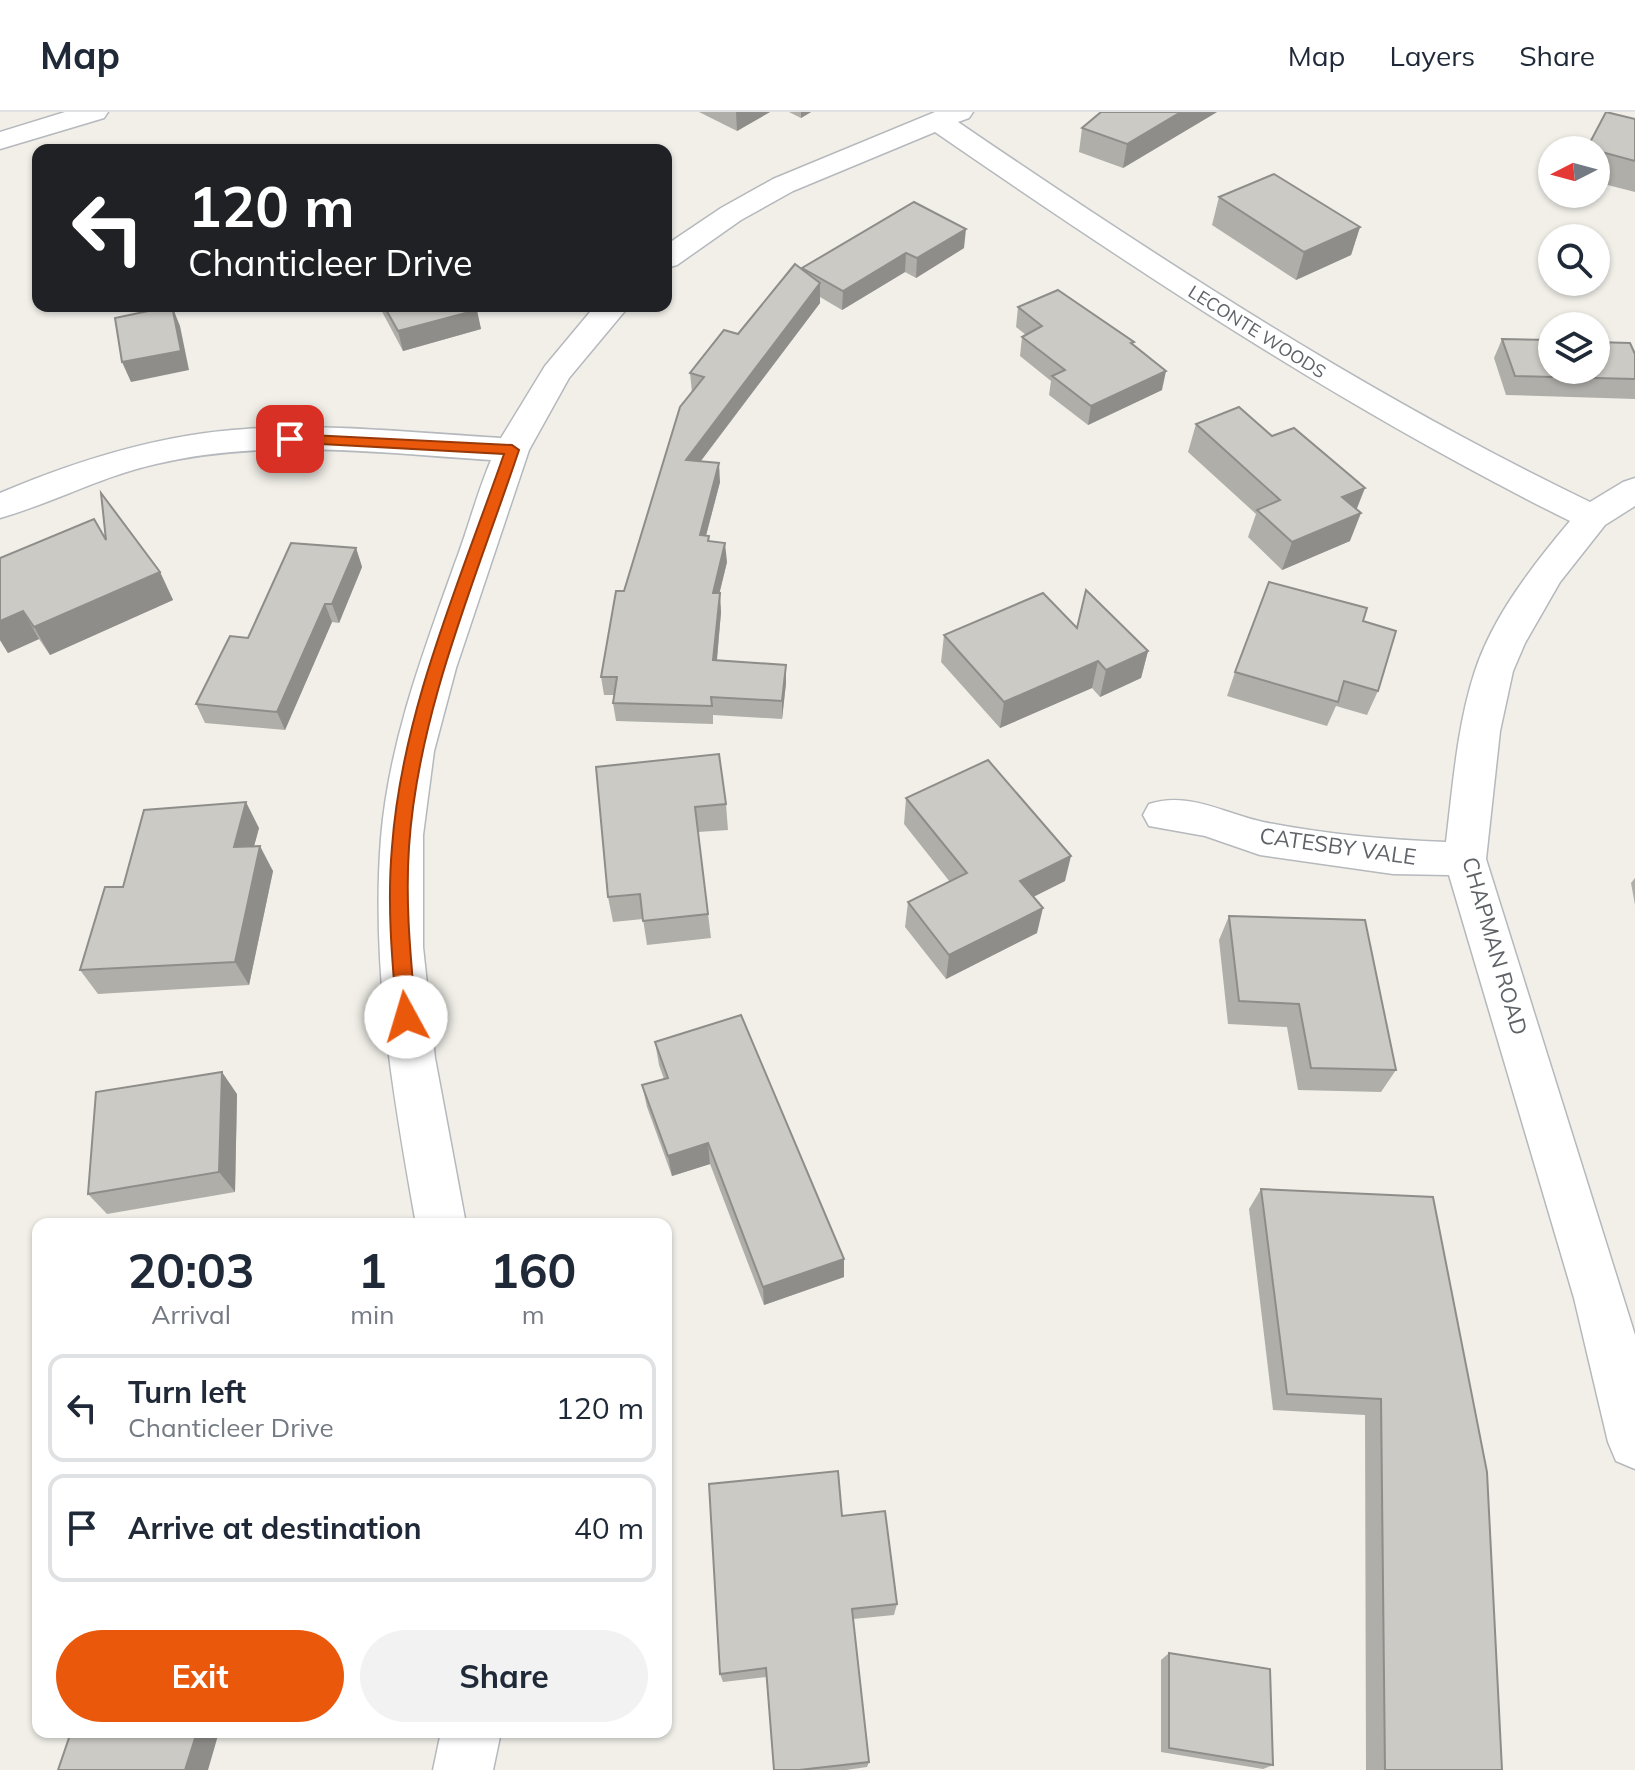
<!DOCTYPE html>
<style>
:root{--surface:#fff;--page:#f2f2f3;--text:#1f2937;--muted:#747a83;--line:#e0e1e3;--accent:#ea580c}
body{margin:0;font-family:Mulish,sans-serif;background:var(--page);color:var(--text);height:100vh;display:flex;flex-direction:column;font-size:30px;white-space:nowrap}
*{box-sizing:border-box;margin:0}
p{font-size:26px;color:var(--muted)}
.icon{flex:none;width:44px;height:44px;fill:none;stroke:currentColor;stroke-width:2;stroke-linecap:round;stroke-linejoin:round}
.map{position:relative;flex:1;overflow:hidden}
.panel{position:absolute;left:32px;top:1106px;width:640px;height:520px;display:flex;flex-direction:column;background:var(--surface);border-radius:16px;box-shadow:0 2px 6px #0004}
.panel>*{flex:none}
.hud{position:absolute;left:32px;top:32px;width:640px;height:168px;border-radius:16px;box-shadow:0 2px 6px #0004;background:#202124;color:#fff;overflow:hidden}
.needle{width:52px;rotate:264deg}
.fabs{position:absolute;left:1538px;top:24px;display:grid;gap:16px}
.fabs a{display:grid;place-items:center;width:72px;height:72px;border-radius:50%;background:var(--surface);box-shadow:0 2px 6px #0004;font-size:40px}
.pin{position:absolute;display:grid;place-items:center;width:68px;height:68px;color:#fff;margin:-34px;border-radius:16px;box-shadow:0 4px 12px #0006}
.me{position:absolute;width:88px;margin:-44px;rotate:354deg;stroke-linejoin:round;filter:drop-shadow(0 0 6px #0008)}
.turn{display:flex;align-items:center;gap:28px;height:168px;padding:0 24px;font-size:36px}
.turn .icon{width:104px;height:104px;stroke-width:2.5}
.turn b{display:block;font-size:56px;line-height:68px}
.eta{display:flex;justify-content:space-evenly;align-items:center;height:136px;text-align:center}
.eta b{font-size:48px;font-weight:700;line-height:56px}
.button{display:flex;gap:16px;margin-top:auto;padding:16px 24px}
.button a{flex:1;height:92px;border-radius:48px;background:var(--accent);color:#fff;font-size:32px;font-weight:700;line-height:92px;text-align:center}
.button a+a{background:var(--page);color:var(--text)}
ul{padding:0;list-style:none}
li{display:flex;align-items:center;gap:24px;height:108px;margin:0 16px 12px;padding:0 8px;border:4px solid var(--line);border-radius:16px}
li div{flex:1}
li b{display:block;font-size:30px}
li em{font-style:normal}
header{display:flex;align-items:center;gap:48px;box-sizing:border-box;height:112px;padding:0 40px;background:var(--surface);border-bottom:2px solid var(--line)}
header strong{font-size:38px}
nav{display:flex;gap:44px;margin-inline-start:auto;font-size:28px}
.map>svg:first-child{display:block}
</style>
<header>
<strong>Map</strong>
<nav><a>Map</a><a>Layers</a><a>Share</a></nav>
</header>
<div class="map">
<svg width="1635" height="1658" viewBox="0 0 1635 1658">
<rect width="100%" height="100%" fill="#f1efe8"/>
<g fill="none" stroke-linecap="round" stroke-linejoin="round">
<g stroke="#b5b8bc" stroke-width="3">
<g id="street">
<polygon points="65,0 108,0 104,6 0,37 0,20"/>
<path d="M 935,0 L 973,0 L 969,6 L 958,10 C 1162,149 1368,283 1590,390 L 1623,370 L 1635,366 L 1635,394 L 1605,413 L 1560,470 L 1525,531 L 1513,559 L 1500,619 L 1486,747 L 1635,1223 L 1635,1357 L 1616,1349 L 1608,1330 L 1574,1186 L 1449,763 L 1393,762 L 1260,743 L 1205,724 L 1149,714 L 1143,703 L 1149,692 C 1189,679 1225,702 1263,710 C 1323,722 1385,728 1446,730 C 1453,673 1457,614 1475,559 C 1493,504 1533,453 1570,409 C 1346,298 1140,161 935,20 L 793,79 L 741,108 L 677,153 L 666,156 L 666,133 L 721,96 L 773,67 Z"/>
<path d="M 595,194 L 629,194 L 569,266 L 529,338 L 456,556 L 434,639 L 423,723 L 423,835 L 435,946 L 466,1112 L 416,1112 C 393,984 371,856 381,726 C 389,630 423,541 455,451 C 468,417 477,381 491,348 C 379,341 267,326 156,352 C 102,364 53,391 0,406 L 0,381 C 78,348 161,322 246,317 C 331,311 416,321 501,326 L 545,254 Z"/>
<polygon points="441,1620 501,1620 493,1658 433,1658"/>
</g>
</g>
<use href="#street" fill="#fff" fill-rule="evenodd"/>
</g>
<g fill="#afaea9">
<polygon points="699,0 770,0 737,19"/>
<polygon points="789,0 811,0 801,6"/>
<polygon points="1217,0 1123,56 1079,40 1082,16"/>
<polygon points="1606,0 1635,7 1635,80 1596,70 1596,38 1586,38"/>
<polygon points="1219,85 1360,115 1351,143 1296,168 1212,113"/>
<polygon points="914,90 964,136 916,166 905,160 842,198 820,185 820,191 701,349 720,370 706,424 709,424 709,429 727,450 719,481 721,500 717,549 786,553 786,571 782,607 713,603 713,612 616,609 613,591 614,583 604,583 601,565 624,479 692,281 690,261 738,222 802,158 802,156"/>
<polygon points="379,194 475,194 481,217 403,239"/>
<polygon points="1018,195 1133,232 1162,278 1088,313 1049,283 1051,269 1020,244 1022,225 1026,223 1016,215"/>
<polygon points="1502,227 1635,267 1635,287 1506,283 1494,246"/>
<polygon points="1196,312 1350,429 1282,458 1248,425 1256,402 1188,340"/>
<polygon points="106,428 160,460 173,488 50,543 39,527 8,541 0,528 0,446"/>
<polygon points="356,436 362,455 339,511 332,510 285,618 205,611 196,592 248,526"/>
<polygon points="1363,509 1378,579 1367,603 1336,594 1327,614 1227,584 1235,560"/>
<polygon points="1077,516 1148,539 1141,566 1100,585 1092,576 1000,616 941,550 944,523"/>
<polygon points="596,655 726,692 728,718 698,720 711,826 647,833 643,807 613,810 608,785"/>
<polygon points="906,686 1065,769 1033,785 1037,821 946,867 905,815 908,790 950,770 904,712"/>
<polygon points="259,716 254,734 273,759 249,873 98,882 80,858 123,775"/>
<polygon points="1635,766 1635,793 1631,771"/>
<polygon points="1229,804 1396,958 1381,980 1298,978 1287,915 1228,912 1219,828"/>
<polygon points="655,930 844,1147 844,1165 764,1193 710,1052 672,1064 647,995 642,973 664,967 659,953"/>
<polygon points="237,982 235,1080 107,1102 88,1082"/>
<polygon points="1261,1077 1433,1085 1502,1658 1366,1658 1365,1303 1273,1298 1249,1097"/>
<polygon points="842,1404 897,1492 894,1503 853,1507 869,1650 867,1655 846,1658 774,1658 767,1565 723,1570 720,1562"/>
<polygon points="1169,1541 1273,1653 1263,1657 1161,1640 1161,1548"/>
</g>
<g fill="#8f8d8a">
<polygon points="736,0 770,0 737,19"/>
<polygon points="801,0 811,0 801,6"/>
<polygon points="1181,0 1217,0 1123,56 1127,32"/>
<polygon points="1360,115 1351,143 1296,168 1304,140"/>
<polygon points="966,117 964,136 916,166 917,146"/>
<polygon points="906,141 905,160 842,198 843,179"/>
<polygon points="820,171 820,191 687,367 686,348"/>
<polygon points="172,194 180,214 189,258 131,270 122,250"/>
<polygon points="477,198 481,217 403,239 398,219"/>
<polygon points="1166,259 1162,278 1088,313 1091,294"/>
<polygon points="719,351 720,370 701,442 700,423"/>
<polygon points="1365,376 1354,404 1342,385"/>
<polygon points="1361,401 1350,429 1282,458 1292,430"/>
<polygon points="725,431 727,450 715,500 713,481"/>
<polygon points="356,436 362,455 339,511 332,492"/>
<polygon points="160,460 173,488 50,543 34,515"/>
<polygon points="720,481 721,500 715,567 713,548"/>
<polygon points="325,492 332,510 285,618 277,600"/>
<polygon points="23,499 39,527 8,541 0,528 0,509"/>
<polygon points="1148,539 1141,566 1100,585 1106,558"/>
<polygon points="1098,549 1092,576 1000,616 1004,590"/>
<polygon points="786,553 786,571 782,607 782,589"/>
<polygon points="246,690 259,716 247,760 234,735"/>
<polygon points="260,734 273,759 249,873 235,850"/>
<polygon points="1071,744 1065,769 1015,794 1020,769"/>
<polygon points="1043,796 1037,821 946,867 949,843"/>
<polygon points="222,960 237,982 235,1080 219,1060"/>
<polygon points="708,1031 710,1052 672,1064 668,1044"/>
<polygon points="844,1147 844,1165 764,1193 763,1175"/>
<polygon points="197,1620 219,1620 208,1658 185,1658"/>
</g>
<g fill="#cccac5" stroke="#8f8d8a" stroke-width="2">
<polygon points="1101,0 1181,0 1127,32 1082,16"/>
<polygon points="1606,0 1635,7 1635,49 1587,36"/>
<polygon points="1274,62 1360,115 1304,140 1219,85"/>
<polygon points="914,90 966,117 917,146 906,141 843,179 802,156"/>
<polygon points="795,152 820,171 686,348 719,351 700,423 709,424 708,429 725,431 713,481 720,481 713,548 786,553 782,589 711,585 712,594 613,591 617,565 601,565 616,479 624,479 680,295 704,265 690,261 724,218 738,222"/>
<polygon points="1058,178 1134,230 1131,231 1166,259 1091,294 1052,264 1065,258 1022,225 1042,214 1018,195"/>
<polygon points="172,194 181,239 122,250 115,206"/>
<polygon points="384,194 475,194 477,198 398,219"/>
<polygon points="1502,227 1552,228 1552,258 1596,258 1596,230 1630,231 1635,242 1635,267 1515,264"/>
<polygon points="1239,295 1272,324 1294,316 1365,376 1342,385 1361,401 1292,430 1257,398 1280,388 1196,312"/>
<polygon points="101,381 160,460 34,515 23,499 0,509 0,446 94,407 106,428"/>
<polygon points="291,431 356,436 332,492 325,492 277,600 196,592 230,524 248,526"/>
<polygon points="1269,470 1367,496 1363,509 1396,519 1378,579 1344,569 1338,590 1235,560"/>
<polygon points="1086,478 1148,539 1106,558 1098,549 1004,590 944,523 1043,481 1077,516"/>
<polygon points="719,642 726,692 695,695 708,802 643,809 640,782 608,785 596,655"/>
<polygon points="988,648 1071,744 1020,769 1043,796 949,843 908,790 967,761 906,686"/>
<polygon points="246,690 234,735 260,734 235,850 80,858 105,775 123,775 144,698"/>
<polygon points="1229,804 1365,808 1396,958 1311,956 1299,892 1239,889"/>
<polygon points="741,903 844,1147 763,1175 708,1031 668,1044 642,973 668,966 655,930"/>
<polygon points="222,960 219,1060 88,1082 96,980"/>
<polygon points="1261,1077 1433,1085 1487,1360 1502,1658 1385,1658 1381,1287 1287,1282"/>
<polygon points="838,1359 842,1404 885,1399 897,1492 852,1497 869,1650 799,1658 774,1658 766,1556 720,1562 709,1372"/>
<polygon points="1169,1541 1270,1557 1273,1653 1169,1636"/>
<polygon points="71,1620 197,1620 185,1658 58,1658"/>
</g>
<path fill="#ea580c" stroke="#983908" stroke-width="2" d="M 290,322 L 512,333 L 519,338 C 476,467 418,599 409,735 C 405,793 411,848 416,905 L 413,911 L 400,911 L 397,905 C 392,848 387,792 392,735 C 402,599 460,469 504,342 L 285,330 L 285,323 Z"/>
<g text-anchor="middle" stroke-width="8" stroke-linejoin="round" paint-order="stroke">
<g font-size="18" fill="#5f6368" stroke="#fff">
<text transform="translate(1257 220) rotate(32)" y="6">LECONTE WOODS</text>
</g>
<g font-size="22" fill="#5f6368" stroke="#fff">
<text transform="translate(1338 734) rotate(8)" y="8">CATESBY VALE</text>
<text transform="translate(1495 834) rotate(74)" y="8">CHAPMAN ROAD</text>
</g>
</g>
</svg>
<div class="fabs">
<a><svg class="needle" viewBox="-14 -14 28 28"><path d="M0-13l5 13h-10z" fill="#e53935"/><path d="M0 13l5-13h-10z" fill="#747a83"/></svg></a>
<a><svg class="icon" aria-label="search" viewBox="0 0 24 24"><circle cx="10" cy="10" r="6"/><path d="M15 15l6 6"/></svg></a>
<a><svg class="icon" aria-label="layers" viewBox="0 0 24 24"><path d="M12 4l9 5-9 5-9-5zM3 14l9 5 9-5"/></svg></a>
</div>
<div class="pin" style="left:290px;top:327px;background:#d93025"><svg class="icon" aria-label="arrive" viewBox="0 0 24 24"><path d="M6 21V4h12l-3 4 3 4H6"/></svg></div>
<svg class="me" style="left:406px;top:905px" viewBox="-20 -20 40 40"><circle r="19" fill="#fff"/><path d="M0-13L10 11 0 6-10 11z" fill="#ea580c"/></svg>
<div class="hud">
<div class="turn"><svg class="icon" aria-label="left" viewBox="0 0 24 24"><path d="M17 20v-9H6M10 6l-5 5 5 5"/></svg><div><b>120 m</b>Chanticleer Drive</div></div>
</div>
<section class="panel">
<div class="eta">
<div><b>20:03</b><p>Arrival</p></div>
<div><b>1</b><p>min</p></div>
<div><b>160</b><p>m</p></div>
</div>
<ul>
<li><svg class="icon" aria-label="left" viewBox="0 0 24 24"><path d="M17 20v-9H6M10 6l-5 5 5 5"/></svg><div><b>Turn left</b><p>Chanticleer Drive</p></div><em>120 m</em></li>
<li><svg class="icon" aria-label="arrive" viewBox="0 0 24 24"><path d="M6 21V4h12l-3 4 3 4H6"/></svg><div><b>Arrive at destination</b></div><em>40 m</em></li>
</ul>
<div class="button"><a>Exit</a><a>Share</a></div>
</section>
</div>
